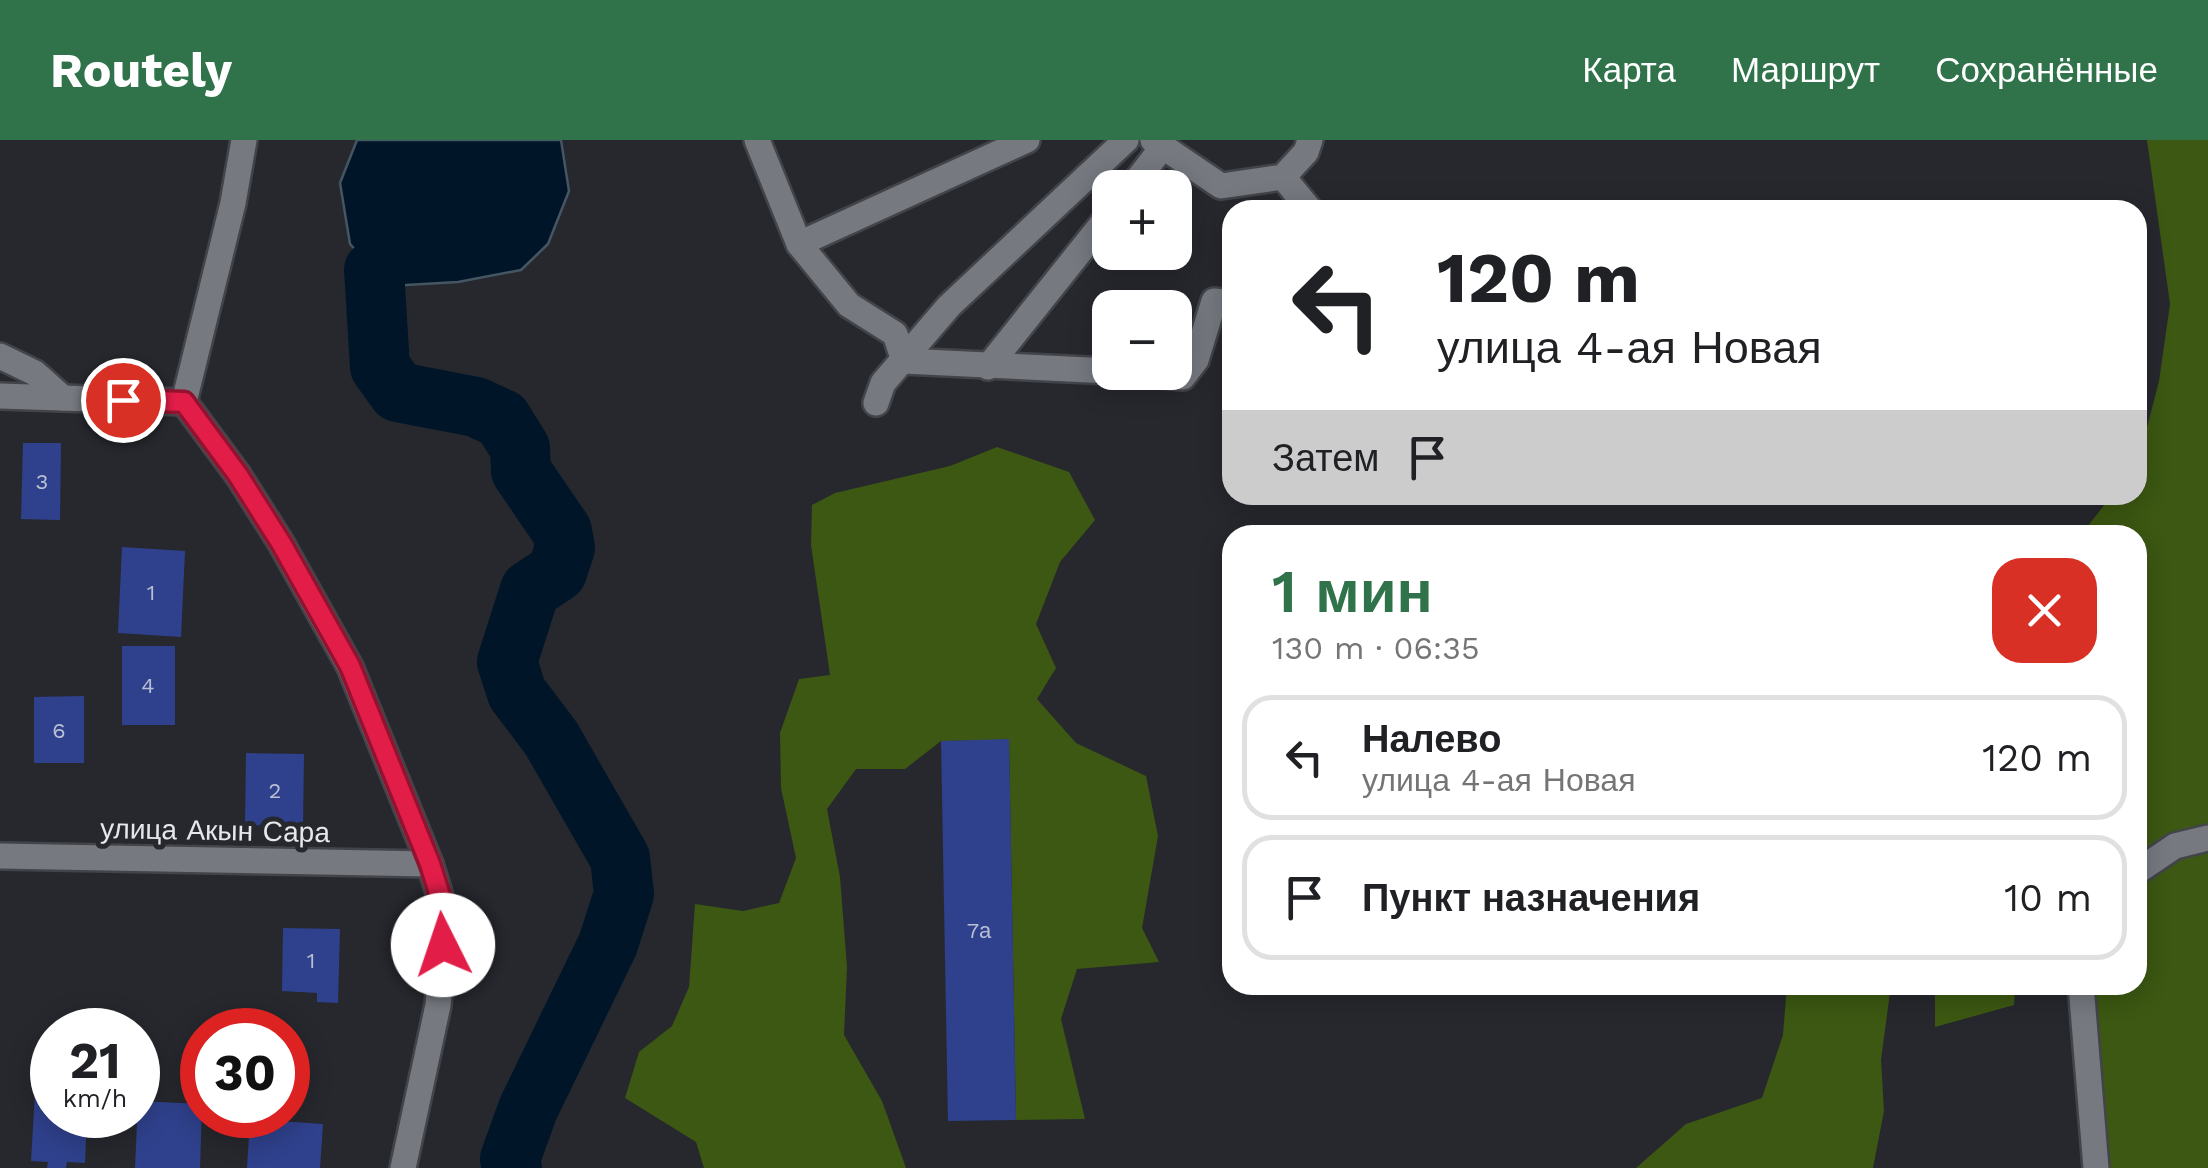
<!DOCTYPE html>
<html lang="ru">
<meta charset="utf-8">
<style>
:root{--surface:#fff;--page:#f2f2f2;--text:#202124;--muted:#757577;--line:#e0e0e0;--accent:#30734b}
body{margin:0;font-family:"Work Sans",sans-serif;background:var(--page);color:var(--text);height:100vh;display:flex;flex-direction:column;font-size:38px;white-space:nowrap}
*{box-sizing:border-box;margin:0}
p{font-size:32px;color:var(--muted)}
.icon{flex:none;width:55px;height:55px;fill:none;stroke:currentColor;stroke-width:2;stroke-linecap:round;stroke-linejoin:round}
.map{position:relative;flex:1;overflow:hidden}
.panel{position:absolute;left:1222px;top:385px;width:925px;height:470px;display:flex;flex-direction:column;background:var(--surface);border-radius:30px;box-shadow:0 5px 25px #0003}
.panel>*{flex:none}
.hud{position:absolute;left:1222px;top:60px;width:925px;height:305px;border-radius:30px;box-shadow:0 5px 25px #0003;background:#fff;color:var(--text);overflow:hidden}
.fabs{position:absolute;left:1092px;top:30px;display:grid;gap:20px}
.fabs a{display:grid;place-items:center;width:100px;height:100px;border-radius:20px;background:var(--surface);box-shadow:0 5px 25px #0003;font-size:50px}
.speed{position:absolute;left:30px;top:868px;display:flex;gap:20px;font-size:50px;font-weight:700;text-align:center}
.speed>*{display:grid;place-content:center;width:130px;height:130px;border-radius:50%;background:var(--surface);box-shadow:0 5px 25px #0003;line-height:1}
.speed small{font-size:25px;font-weight:400}
.speed .limit{border:15px solid #d22;background:#fff;color:#111}
.pin{position:absolute;display:grid;place-items:center;width:85px;height:85px;color:#fff;margin:-42px;border:5px solid #fff;border-radius:50%;box-shadow:0 2px 10px #0007}
.me{position:absolute;width:110px;margin:-55px;rotate:356deg;stroke-linejoin:round;filter:drop-shadow(0 0 8px #0008)}
.turn{display:flex;align-items:center;gap:35px;height:210px;padding:0 50px;font-size:45px}
.turn .icon{width:130px;height:130px;stroke-width:2.5}
.turn b{display:block;font-size:70px;line-height:85px}
.then{display:flex;align-items:center;height:95px;padding:0 50px;background:#0003;gap:20px;font-size:38px}
.round{display:grid;place-items:center;flex:none;width:105px;height:105px;border-radius:30px;background:var(--page)}
.overview{display:flex;align-items:center;justify-content:space-between;height:170px;padding:0 50px}
h1{font-size:60px;font-weight:600;line-height:75px;color:var(--accent)}
ul{padding:0;list-style:none}
li{display:flex;align-items:center;gap:30px;height:125px;margin:0 20px 15px;padding:0 30px;border:5px solid var(--line);border-radius:30px}
li div{flex:1}
li b{display:block;font-size:38px}
li em{font-style:normal}
header{display:flex;align-items:center;gap:60px;box-sizing:border-box;height:140px;padding:0 50px;background:var(--accent);color:#fff}
header strong{font-size:48px}
nav{display:flex;gap:55px;margin-inline-start:auto;font-size:35px}
.map>svg:first-child{display:block}
</style>
<header>
<strong>Routely</strong>
<nav><a>Карта</a><a>Маршрут</a><a>Сохранённые</a></nav>
</header>
<div class="map">
<svg width="2208" height="1028" viewBox="0 0 2208 1028">
<rect width="100%" height="100%" fill="#26282e"/>
<g fill="#3c5812">
<polygon points="2147,0 2208,0 2208,1028 2103,1028 2074,845 2138,845 2138,395 2081,395 2112,355 2138,355 2138,322 2159,241 2170,164"/>
<polygon points="997,307 1069,332 1095,380 1060,422 1036,484 1056,528 1037,559 1076,603 1146,636 1158,696 1142,788 1159,822 1077,829 1061,879 1085,979 1016,980 1009,600 941,601 905,629 856,629 827,669 840,737 847,827 844,895 882,961 906,1028 704,1028 696,1002 625,958 639,912 672,886 689,847 695,764 743,771 779,763 796,718 781,648 780,593 799,539 830,535 811,405 812,365 835,353 950,326"/>
<polygon points="1787,845 1891,845 1881,920 1884,971 1873,1028 1636,1028 1686,984 1762,958 1783,895"/>
<polygon points="1935,845 2015,845 2014,865 1935,887"/>
</g>
<polygon fill="#001628" stroke="#455562" stroke-width="2.5" points="357,0 561,0 569,51 548,104 521,130 458,142 389,146 350,104 340,43"/>
<g fill="none" stroke-linecap="round" stroke-linejoin="round">
<polyline stroke="#001628" stroke-width="60" points="374,130 380,227 398,252 476,267 502,279 520,308 521,331 562,391 565,408 557,432 530,450 507,522 517,553 551,598 620,718 624,754 608,804 528,969 510,1019 512,1028"/>
</g>
<g fill="#2f418c">
<polygon points="23,303 61,303 60,380 21,379"/>
<polygon points="122,407 185,411 181,497 118,493"/>
<rect x="122" y="506" width="53" height="79"/>
<polygon points="84,556 84,623 34,623 34,557"/>
<polygon points="1009,599 1016,980 948,981 941,601"/>
<polygon points="246,613 304,614 303,686 245,685"/>
<polygon points="283,788 340,789 338,863 317,862 317,853 282,851"/>
<polygon points="35,953 52,954 52,975 87,975 85,1023 67,1022 66,1028 47,1028 48,1022 31,1021"/>
<polygon points="138,961 202,964 200,1028 135,1028"/>
<polygon points="250,979 323,984 320,1028 247,1028"/>
</g>
<g fill="none" stroke-linecap="round" stroke-linejoin="round">
<g stroke="#424449" stroke-width="30">
<g id="minor">
<polyline points="757,0 799,104 849,165 895,194 904,221 1110,231"/>
<polyline points="1153,0 1221,46 1283,37 1306,12 1310,0"/>
<polyline points="1283,37 1310,70"/>
<polyline points="1131,48 1161,9"/>
<polyline points="799,104 1027,0"/>
<polyline points="0,216 35,233 63,258"/>
<polyline points="988,227 1110,74"/>
<polyline points="1127,232 1183,237 1196,220 1214,161 1232,163"/>
<polyline points="0,256 184,262"/>
<polyline points="184,262 238,335 281,403 350,527 430,724 446,775 438,865 403,1028"/>
<polyline points="184,262 233,63 244,0"/>
<polyline points="876,263 883,243 949,166 1126,0"/>
<polyline points="0,716 430,724"/>
<polyline points="2138,731 2175,706 2208,698"/>
<polyline points="2081,845 2096,1028"/>
</g>
</g>
<use href="#minor" stroke="#767980" stroke-width="25"/>
</g>
<g fill="none" stroke-linecap="round" stroke-linejoin="round">
<g stroke="#92132f" stroke-width="25">
<polyline id="route" points="123,260 184,262 238,335 281,403 350,526 430,724 446,775 443,805"/>
</g>
<use href="#route" stroke="#e11d48" stroke-width="18"/>
</g>
<g text-anchor="middle" stroke-width="10" stroke-linejoin="round" paint-order="stroke">
<g font-size="22" fill="#b8bed3">
<text x="42" y="349">3</text>
<text x="151" y="460">1</text>
<text x="148" y="553">4</text>
<text x="59" y="598">6</text>
<text x="275" y="658">2</text>
<text x="979" y="798">7а</text>
<text x="311" y="828">1</text>
</g>
<g font-size="28" fill="#e5e7eb" stroke="#26282e">
<text transform="translate(215 690) rotate(1)" y="10">улица Акын Сара</text>
</g>
</g>
</svg>
<div class="fabs">
<a>+</a>
<a>−</a>
</div>
<div class="speed"><div>21<small>km/h</small></div><div class="limit">30</div></div>
<div class="pin" style="left:123px;top:260px;background:#d93025"><svg class="icon" aria-label="arrive" viewBox="0 0 24 24"><path d="M6 21V4h12l-3 4 3 4H6"/></svg></div>
<svg class="me" style="left:443px;top:805px" viewBox="-20 -20 40 40"><circle r="19" fill="#fff"/><path d="M0-13L10 11 0 6-10 11z" fill="#e11d48"/></svg>
<div class="hud">
<div class="turn"><svg class="icon" aria-label="left" viewBox="0 0 24 24"><path d="M17 20v-9H6M10 6l-5 5 5 5"/></svg><div><b>120 m</b>улица 4-ая Новая</div></div>
<div class="then">Затем<svg class="icon" aria-label="arrive" viewBox="0 0 24 24"><path d="M6 21V4h12l-3 4 3 4H6"/></svg></div>
</div>
<section class="panel">
<div class="overview"><div><h1>1 мин</h1><p>130 m · 06:35</p></div><a class="round" style="background:#d93025;color:#fff"><svg class="icon" aria-label="close" viewBox="0 0 24 24"><path d="M6 6l12 12M18 6L6 18"/></svg></a></div>
<ul>
<li><svg class="icon" aria-label="left" viewBox="0 0 24 24"><path d="M17 20v-9H6M10 6l-5 5 5 5"/></svg><div><b>Налево</b><p>улица 4-ая Новая</p></div><em>120 m</em></li>
<li><svg class="icon" aria-label="arrive" viewBox="0 0 24 24"><path d="M6 21V4h12l-3 4 3 4H6"/></svg><div><b>Пункт назначения</b></div><em>10 m</em></li>
</ul>
</section>
</div>
